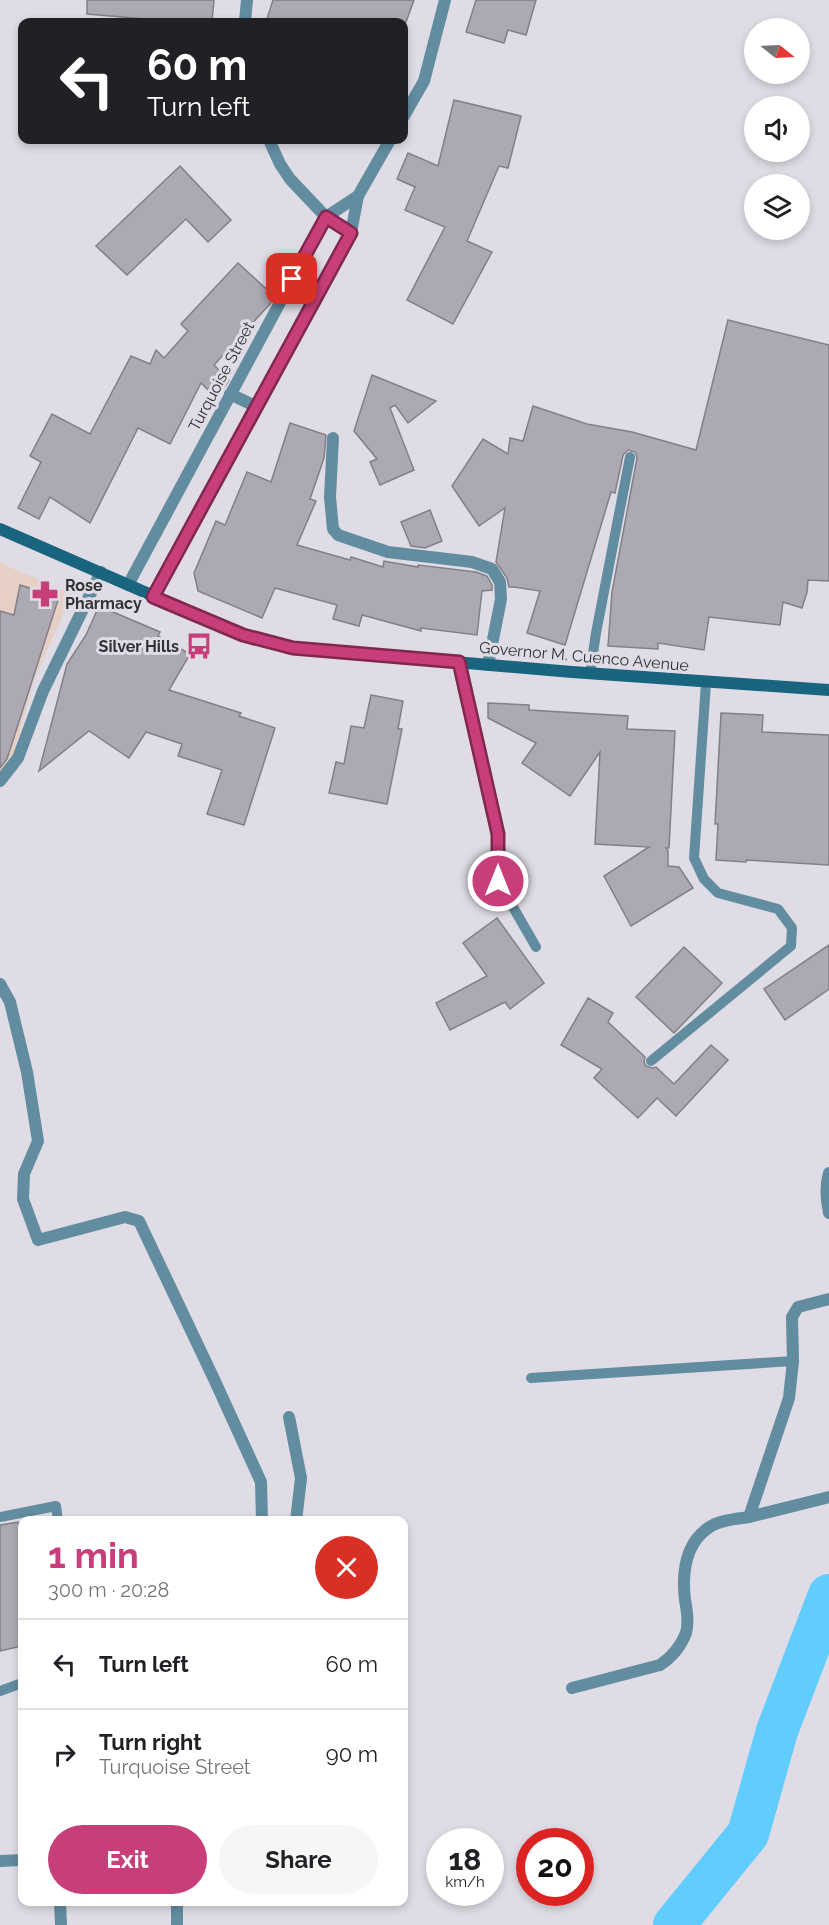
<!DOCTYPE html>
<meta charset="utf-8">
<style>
:root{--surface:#fff;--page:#f6f6f6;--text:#202124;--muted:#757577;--line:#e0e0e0;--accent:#c73e7a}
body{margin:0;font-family:Raleway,sans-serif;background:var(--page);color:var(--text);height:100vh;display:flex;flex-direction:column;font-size:22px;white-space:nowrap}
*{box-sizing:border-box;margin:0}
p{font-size:20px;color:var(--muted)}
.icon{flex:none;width:33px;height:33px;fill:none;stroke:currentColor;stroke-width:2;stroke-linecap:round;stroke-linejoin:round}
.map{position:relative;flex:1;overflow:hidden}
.sheet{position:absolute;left:18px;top:1516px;width:390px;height:390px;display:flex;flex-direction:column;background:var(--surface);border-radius:12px;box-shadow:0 3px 9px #0003}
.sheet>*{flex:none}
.hud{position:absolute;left:18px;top:18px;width:390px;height:126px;border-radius:12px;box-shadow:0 3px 9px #0003;background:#202124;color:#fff;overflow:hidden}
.needle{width:39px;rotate:108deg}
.controls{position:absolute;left:744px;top:18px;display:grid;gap:12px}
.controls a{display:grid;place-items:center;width:66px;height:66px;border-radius:50%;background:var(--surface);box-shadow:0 3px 9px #0003;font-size:30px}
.speed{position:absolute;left:426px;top:1828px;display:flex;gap:12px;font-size:30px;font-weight:700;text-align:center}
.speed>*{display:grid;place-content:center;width:78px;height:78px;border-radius:50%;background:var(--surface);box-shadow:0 3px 9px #0003;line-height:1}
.speed small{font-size:15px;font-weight:400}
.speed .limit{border:9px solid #d22;background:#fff;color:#111}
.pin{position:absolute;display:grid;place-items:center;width:51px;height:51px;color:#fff;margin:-26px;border-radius:12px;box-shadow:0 3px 9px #0006}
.me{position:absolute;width:66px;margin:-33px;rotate:0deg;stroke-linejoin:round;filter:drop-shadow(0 0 4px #0008)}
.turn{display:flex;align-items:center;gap:21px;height:126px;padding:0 30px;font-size:27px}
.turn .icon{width:78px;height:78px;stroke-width:2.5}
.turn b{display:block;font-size:42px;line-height:51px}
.round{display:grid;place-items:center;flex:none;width:63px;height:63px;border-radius:32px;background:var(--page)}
.headline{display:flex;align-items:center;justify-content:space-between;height:102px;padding:0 30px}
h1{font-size:36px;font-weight:700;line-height:45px;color:var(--accent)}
.button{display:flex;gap:12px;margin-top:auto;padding:12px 30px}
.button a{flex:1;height:69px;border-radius:36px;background:var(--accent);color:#fff;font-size:24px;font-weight:700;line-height:69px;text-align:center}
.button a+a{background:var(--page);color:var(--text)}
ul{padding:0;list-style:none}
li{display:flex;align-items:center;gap:18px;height:90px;padding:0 30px;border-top:2px solid var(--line)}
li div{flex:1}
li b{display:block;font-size:22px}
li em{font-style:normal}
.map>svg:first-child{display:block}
</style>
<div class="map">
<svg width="829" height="1925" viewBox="0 0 829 1925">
<rect width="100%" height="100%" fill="#dfdce5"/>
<polygon fill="#e6cfc4" points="0,563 72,594 34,680 11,764 0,776"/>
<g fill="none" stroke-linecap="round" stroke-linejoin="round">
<polyline stroke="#61ccfe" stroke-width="42" points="674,1925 748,1834 777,1731 829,1595"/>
</g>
<g fill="#aca9b2" stroke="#827f87" stroke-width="1.5">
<polygon points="87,0 214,0 212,22 145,22 145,19 87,14"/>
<polygon points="273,0 414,0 406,22 266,22"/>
<polygon points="476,0 536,0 526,35 508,30 504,43 466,32"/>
<polygon points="454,100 521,116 508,168 499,166 467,241 492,252 453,324 407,300 445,227 405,210 415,187 397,179 408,153 438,166"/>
<polygon points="180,166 231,220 208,242 186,219 127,275 96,246"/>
<polygon points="238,263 274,296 270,304 214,365 229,380 226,385 215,397 201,383 170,444 138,428 90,523 50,497 39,519 18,508 41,462 30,456 52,414 90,434 131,356 150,364 156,350 164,358 188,331 181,324"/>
<polygon points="728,320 829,345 829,581 808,580 807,592 802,608 783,602 780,625 709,617 704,650 658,643 658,649 608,646 612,592 637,458 635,452 628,450 623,455 615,493 611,492 565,645 527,633 540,591 514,587 509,587 507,578 496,562 505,508 479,526 452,486 483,439 508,454 510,438 523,441 533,406 587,424 632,432 696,450"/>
<polygon points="372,375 436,401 408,423 395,405 390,408 414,470 380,485 370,462 377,459 354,431"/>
<polygon points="290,423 326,435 324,458 310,499 316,501 297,545 350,560 351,557 383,567 384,561 418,567 418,565 476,572 487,576 492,585 492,590 482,591 477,635 421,628 421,631 362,615 359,626 333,619 337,605 275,588 262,618 198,591 194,573 216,521 225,525 247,472 271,482"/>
<polygon points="430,510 442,541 425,548 411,546 401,522"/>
<polygon points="20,585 59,597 7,759 0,768 0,611 14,615"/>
<polygon points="99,606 160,632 158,636 190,654 169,690 241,713 239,716 275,728 244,825 207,814 222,770 178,756 182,744 146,732 129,758 89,731 39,771 67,664 86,635"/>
<polygon points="371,695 403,701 398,729 402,729 387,804 329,793 336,762 344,764 351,726 364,728"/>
<polygon points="488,703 529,705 529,710 628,716 627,729 675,731 669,848 666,848 668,851 668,866 679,867 693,888 631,926 604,876 649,847 595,844 600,752 570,796 522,763 536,743 488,718"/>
<polygon points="721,713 763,715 762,732 829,735 829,865 746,860 746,862 716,860 718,824 715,824"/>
<polygon points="497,918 544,983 510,1009 505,1002 450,1030 436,1003 487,976 463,943"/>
<polygon points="829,945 829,989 785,1020 764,989"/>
<polygon points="684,947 722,983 674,1033 636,997"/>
<polygon points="588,998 613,1013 608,1022 645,1057 644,1062 646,1066 652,1068 656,1067 674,1084 711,1045 728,1060 676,1116 657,1098 638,1118 594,1078 602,1069 561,1045"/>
<polygon points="18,1522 22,1542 22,1646 0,1651 0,1525"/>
</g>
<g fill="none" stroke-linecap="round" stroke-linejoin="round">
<g stroke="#628c9f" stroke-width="10">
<polyline points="459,662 498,834 498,881 536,947"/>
<polyline points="590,674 596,633 630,457"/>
<polyline points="651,1061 791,946 792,928 778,909 718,893 704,879 694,858 706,683"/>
<polyline points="531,1378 793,1361"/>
<polyline points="0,1517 56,1506 58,1521"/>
<polyline points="0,1691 22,1683"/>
</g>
<g stroke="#628c9f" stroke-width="12">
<polyline points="245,22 247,0"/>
<polyline points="404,116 424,81 445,0"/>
<polyline points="269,140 280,164 290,179 326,217 351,233"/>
<polyline points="230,394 257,407"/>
<polyline points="333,438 330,497 333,529 338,535 388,552 472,562 492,569 500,582 501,599 488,665"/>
<polyline points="128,585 326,217 358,196"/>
<polyline points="153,597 351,233 358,196 390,140"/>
<polyline points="0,781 18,758 43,691 101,572"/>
<polyline points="0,984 10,1002 27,1072 38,1141 24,1174 23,1199 38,1240 125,1217 139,1221 214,1379 261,1482 262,1521"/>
<path d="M 829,1173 C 825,1186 826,1199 829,1213"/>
<polyline points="289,1417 301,1478 296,1521"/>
<polyline points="749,1517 829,1497"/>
<path d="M 572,1688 L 660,1665 C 672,1657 681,1646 686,1633 C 689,1622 687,1610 685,1600 C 682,1574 684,1545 708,1528 C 719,1520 736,1519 749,1517 L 789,1398 L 793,1361 L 792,1317 L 798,1307 L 829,1299"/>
<polyline points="0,1861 22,1860"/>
<polyline points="60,1902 61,1925"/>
<polyline points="177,1925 177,1902"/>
</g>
<polyline stroke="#19647f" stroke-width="12" points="0,529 243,635 293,648 572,672 829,690"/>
</g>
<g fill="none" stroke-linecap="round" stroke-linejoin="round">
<g stroke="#81284f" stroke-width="15">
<polyline id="route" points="292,279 326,217 351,233 153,597 243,635 293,648 459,662 498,834 498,881"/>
</g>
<use href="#route" stroke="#c73e7a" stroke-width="10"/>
</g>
<defs>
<g id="pharmacy-bare" transform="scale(2.07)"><path d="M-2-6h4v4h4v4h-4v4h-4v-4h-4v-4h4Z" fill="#c73e7a" stroke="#dfdce5" stroke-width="2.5" paint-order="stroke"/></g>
<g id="bus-bare" transform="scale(2.07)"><path d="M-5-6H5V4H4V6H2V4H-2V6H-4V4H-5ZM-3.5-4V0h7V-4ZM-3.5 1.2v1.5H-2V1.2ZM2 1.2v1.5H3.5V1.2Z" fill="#c73e7a" stroke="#dfdce5" stroke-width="2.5" paint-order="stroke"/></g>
</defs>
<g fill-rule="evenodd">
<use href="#pharmacy-bare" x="45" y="594"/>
<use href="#bus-bare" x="199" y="646"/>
</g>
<g text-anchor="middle" stroke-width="6" stroke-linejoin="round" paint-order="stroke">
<g font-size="16" fill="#343236" stroke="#dfdce5">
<text transform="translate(221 376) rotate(-62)" y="6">Turquoise Street</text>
<text transform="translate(584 656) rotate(5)" y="6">Governor M. Cuenco Avenue</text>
</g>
<g font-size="16" font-weight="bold" fill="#343236" stroke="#dfdce5" text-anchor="start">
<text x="65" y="591">Rose<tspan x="65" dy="18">Pharmacy</tspan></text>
<text x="179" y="652" text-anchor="end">Silver Hills</text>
</g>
</g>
</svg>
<div class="controls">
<a><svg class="needle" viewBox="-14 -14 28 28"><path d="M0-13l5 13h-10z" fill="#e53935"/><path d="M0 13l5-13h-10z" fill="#757577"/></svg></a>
<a><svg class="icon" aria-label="sound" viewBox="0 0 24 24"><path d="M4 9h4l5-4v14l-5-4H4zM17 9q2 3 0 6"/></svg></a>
<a><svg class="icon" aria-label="layers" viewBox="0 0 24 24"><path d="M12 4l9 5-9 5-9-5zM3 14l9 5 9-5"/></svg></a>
</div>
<div class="speed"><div>18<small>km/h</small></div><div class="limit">20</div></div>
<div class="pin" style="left:292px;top:279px;background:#d93025"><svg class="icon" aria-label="arrive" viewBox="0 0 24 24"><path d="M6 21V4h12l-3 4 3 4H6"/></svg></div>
<svg class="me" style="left:498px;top:881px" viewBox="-20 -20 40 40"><circle r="17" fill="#c73e7a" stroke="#fff" stroke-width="3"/><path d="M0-11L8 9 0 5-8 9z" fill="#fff"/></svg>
<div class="hud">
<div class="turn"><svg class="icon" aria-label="left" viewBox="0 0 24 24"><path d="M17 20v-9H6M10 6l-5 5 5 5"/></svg><div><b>60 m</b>Turn left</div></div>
</div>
<section class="sheet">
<div class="headline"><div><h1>1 min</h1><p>300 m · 20:28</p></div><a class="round" style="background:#d93025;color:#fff"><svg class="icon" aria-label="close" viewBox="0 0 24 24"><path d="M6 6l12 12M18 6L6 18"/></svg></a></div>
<ul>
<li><svg class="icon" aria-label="left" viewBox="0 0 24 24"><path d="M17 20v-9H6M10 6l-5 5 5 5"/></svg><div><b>Turn left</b></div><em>60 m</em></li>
<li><svg class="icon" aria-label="right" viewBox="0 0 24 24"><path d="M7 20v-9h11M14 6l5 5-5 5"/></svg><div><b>Turn right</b><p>Turquoise Street</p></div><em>90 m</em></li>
</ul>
<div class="button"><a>Exit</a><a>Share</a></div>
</section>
</div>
